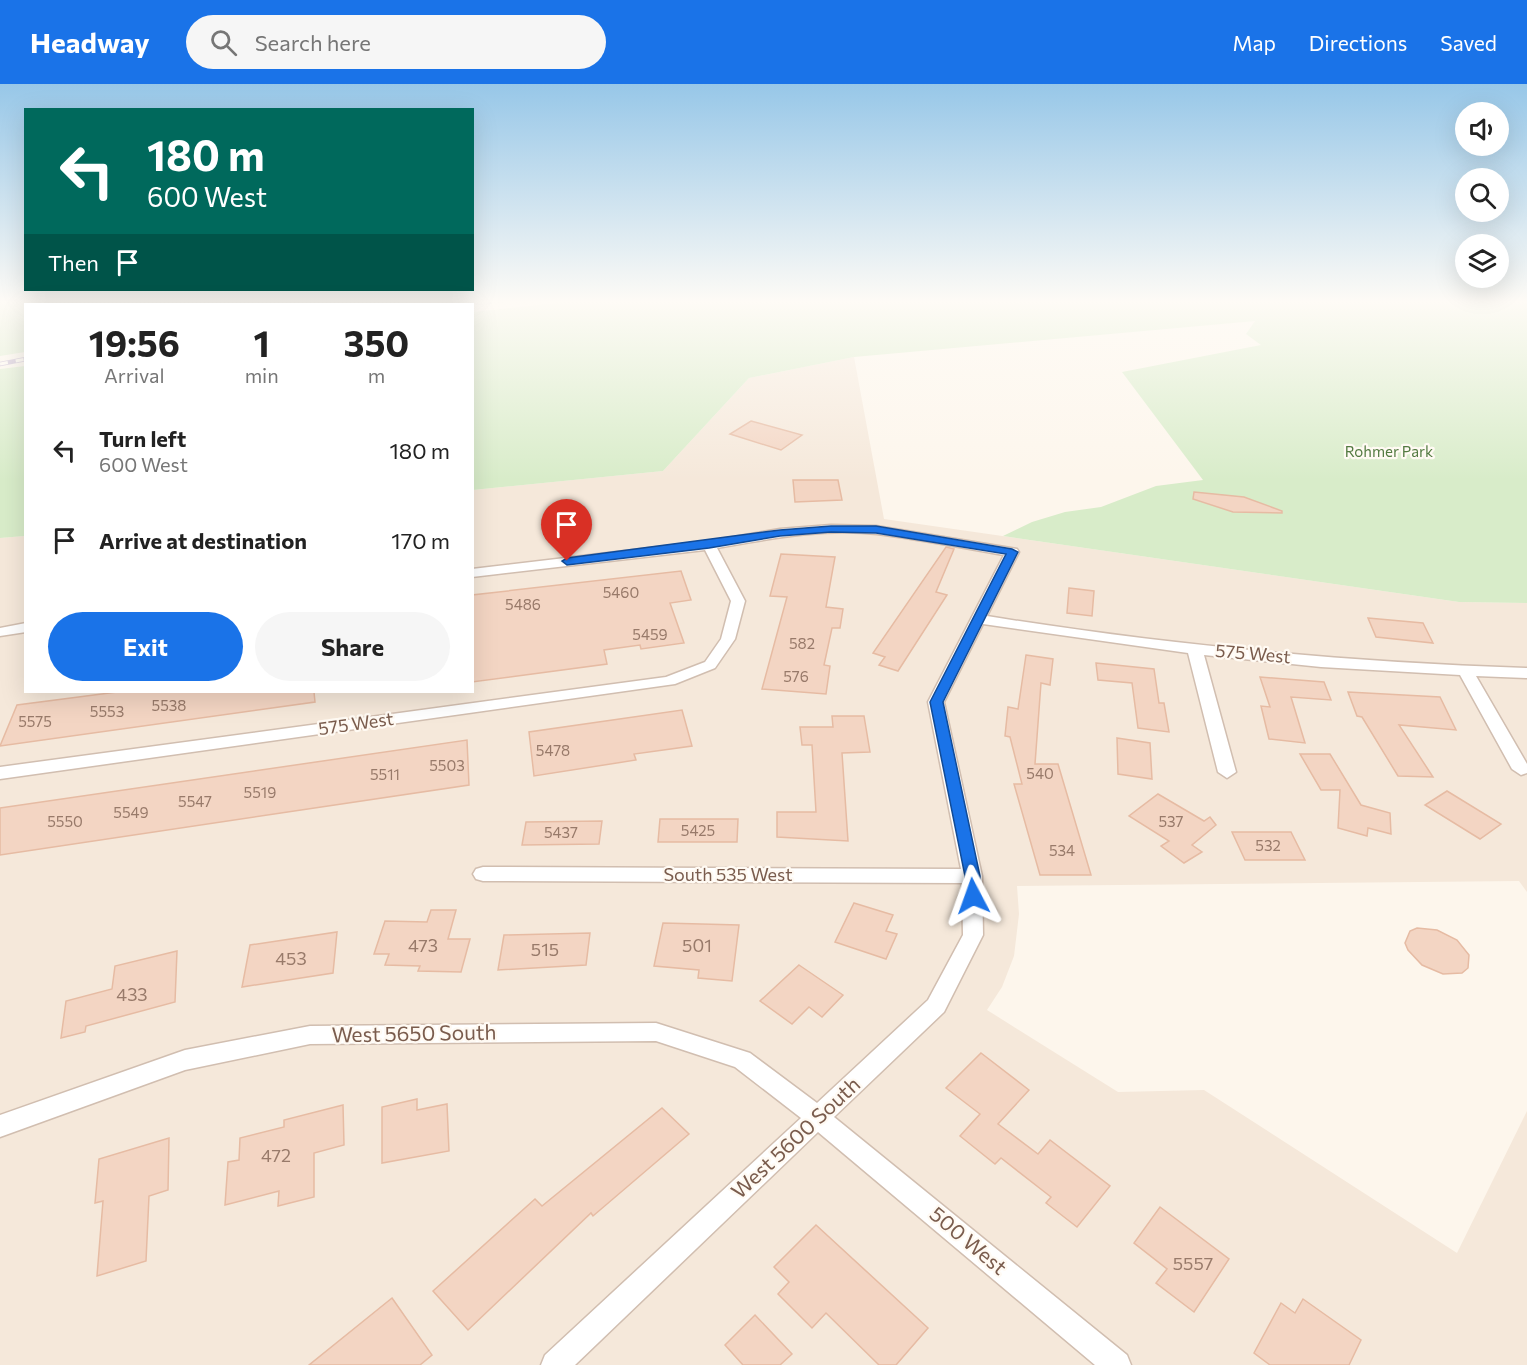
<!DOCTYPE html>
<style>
:root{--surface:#fff;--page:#f6f6f6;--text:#222;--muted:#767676;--accent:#1a73e8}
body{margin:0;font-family:Commissioner,sans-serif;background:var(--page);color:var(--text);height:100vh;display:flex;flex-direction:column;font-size:22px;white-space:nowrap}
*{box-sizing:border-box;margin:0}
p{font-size:20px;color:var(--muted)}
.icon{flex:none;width:33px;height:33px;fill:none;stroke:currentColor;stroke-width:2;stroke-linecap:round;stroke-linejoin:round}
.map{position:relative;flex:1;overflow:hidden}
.drawer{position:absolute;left:24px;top:219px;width:450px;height:390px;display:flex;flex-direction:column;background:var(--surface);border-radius:0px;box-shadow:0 6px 24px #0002}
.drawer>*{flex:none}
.hud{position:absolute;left:24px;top:24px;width:450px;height:183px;border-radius:0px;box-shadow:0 6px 24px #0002;background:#00695c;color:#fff;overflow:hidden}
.tools{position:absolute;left:1455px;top:18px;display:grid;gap:12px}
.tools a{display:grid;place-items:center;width:54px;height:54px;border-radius:50%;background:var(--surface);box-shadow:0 6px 24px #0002;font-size:30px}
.pin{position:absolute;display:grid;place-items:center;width:51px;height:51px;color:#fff;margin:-62px -26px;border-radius:50% 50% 50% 0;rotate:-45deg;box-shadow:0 0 6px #0007}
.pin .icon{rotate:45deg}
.me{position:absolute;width:66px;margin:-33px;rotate:356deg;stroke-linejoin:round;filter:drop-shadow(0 0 4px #0008)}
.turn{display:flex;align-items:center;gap:21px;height:126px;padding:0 24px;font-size:27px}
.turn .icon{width:78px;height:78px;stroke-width:2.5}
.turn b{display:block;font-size:42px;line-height:51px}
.then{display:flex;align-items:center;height:57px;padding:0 24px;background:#0003;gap:12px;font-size:22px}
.eta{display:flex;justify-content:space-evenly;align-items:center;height:102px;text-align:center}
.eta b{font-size:36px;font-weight:700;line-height:42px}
.cta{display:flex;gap:12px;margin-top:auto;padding:12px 24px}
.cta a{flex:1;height:69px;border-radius:36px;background:var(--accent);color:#fff;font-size:24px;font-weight:700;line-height:69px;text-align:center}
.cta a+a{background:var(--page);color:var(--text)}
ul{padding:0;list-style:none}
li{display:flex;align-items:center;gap:18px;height:90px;padding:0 24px}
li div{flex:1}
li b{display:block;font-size:22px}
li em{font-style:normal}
header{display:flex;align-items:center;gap:36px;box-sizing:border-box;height:84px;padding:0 30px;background:var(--accent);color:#fff}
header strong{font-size:28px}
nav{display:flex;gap:33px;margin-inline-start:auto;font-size:21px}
.search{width:420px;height:54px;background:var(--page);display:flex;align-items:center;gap:15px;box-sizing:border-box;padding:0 21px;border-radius:33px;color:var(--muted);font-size:22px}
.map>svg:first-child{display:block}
</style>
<header>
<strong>Headway</strong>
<div class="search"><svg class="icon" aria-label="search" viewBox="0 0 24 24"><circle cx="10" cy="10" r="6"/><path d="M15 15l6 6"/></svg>Search here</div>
<nav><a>Map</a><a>Directions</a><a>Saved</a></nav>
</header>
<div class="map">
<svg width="1527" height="1281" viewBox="0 0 1527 1281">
<rect width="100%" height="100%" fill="#fdf6ec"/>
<polygon fill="#f5e8da" points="854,273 884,435 1459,518 1527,519 1527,808 1519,797 1017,802 1019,830 1014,872 1002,903 987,926 1118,1008 1204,1006 1457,1169 1527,1027 1527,1281 0,1281 0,454 25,452 26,608 472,608 473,406 663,387 749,294"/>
<g fill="#d8ecc9">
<polygon points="0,216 432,216 390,220 26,220 25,268 0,272"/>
<polygon points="584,216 1527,216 1527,519 1459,518 1003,452 1032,438 1065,428 1101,423 1156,402 1203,396 1122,288 1261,261 1246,250 1255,237 854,273 749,294 663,387 473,406 473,228"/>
<polygon points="25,282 25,452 0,454 0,285"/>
</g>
<g fill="#f3d5c3" stroke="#e6bba3" stroke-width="1.5">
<polygon points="751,337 802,351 781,366 730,350"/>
<polygon points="793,396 838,396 842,416 795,418"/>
<polygon points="1194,408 1244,413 1282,427 1282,429 1233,428 1193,415"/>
<polygon points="946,463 954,465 936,508 947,511 898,587 879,581 885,573 873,569"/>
<polygon points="781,470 835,473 826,523 843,525 840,544 832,544 824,581 830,582 826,610 762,605 787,513 770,512"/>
<polygon points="681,487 691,516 670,519 684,559 641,565 640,561 604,566 607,580 472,598 472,511"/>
<polygon points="1069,504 1094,507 1092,532 1067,529"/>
<polygon points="1368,534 1423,539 1433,559 1376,553"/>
<polygon points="1026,571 1053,575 1050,601 1041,599 1035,680 1058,680 1091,791 1040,791 1014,700 1022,700 1010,653 1005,652 1008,623 1018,625"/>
<polygon points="1096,579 1154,585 1159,619 1164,619 1169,648 1138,644 1132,599 1098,596"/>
<polygon points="1260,593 1324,598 1331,616 1291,613 1305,659 1269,655 1261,622 1270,623"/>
<polygon points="117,608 314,608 315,618 0,662 17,621"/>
<polygon points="1348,608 1440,613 1456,646 1399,641 1433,693 1398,692 1362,633 1357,632"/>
<polygon points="682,626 692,662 634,670 636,676 534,692 529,648"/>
<polygon points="832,632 864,632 870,668 842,669 848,757 777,753 777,728 816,728 812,661 802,661 800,643 833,643"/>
<polygon points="1117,654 1150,659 1152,695 1118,690"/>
<polygon points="467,656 469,701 0,771 0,724"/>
<polygon points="1300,670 1330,670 1361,721 1390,729 1391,750 1368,744 1367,752 1338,744 1340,706 1321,706"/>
<polygon points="1447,707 1501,740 1480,755 1425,721"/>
<polygon points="1158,710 1204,737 1210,733 1216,741 1192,761 1202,768 1184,779 1161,762 1169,757 1129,732"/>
<polygon points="660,735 738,735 737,758 658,758"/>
<polygon points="602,737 599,760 522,761 526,738"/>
<polygon points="1232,748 1291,748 1305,776 1245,776"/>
<polygon points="854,819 893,831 886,847 897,850 886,875 835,858"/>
<polygon points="431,826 456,826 448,855 470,855 461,888 418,887 420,882 385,881 389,870 374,870 385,837 427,838"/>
<polygon points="663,839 739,841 732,897 698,894 699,886 654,882"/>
<polygon points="1417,844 1437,846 1457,856 1469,871 1468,884 1462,889 1443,890 1422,881 1408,866 1405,859 1410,847"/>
<polygon points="337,848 333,889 242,903 250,861"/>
<polygon points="590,849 586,881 498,886 504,851"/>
<polygon points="177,867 175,918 86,942 85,948 61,954 66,917 112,905 115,882"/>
<polygon points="799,881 843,911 822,933 809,923 792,940 760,917"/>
<polygon points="981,969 1029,1006 998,1040 1038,1070 1050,1056 1110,1102 1077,1143 1046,1119 1051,1113 1001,1074 995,1080 960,1052 980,1030 946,1004"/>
<polygon points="417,1015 417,1026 447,1020 449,1067 382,1079 382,1023"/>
<polygon points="343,1021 344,1061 314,1069 314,1113 278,1122 279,1107 225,1121 228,1078 239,1076 240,1054 284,1043 284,1036"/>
<polygon points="662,1024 689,1050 593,1132 591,1129 468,1246 433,1207 535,1115 542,1122"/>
<polygon points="169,1054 168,1106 149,1112 146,1177 97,1192 103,1117 95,1119 99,1075"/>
<polygon points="1160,1123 1229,1175 1194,1228 1156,1199 1167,1185 1134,1159"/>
<polygon points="816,1141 928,1244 896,1281 879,1281 826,1229 812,1244 778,1210 789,1198 774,1183"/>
<polygon points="392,1214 432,1271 420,1281 309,1281"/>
<polygon points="1303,1215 1361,1256 1349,1281 1270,1281 1254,1269 1281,1219 1295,1229"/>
<polygon points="755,1231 792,1270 780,1281 743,1281 725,1261"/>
</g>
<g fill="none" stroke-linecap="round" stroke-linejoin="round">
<g stroke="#d1beb0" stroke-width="3">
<g id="minor">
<path d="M 831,441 L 876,442 L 1017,465 L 1019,468 L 987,532 C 1166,561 1346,578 1527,584 L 1527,594 L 1476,592 L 1527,680 L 1527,689 L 1521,691 L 1512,685 L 1460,591 L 1321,583 L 1204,571 L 1236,688 L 1227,694 L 1218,688 L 1188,569 L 983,540 L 944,618 L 982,792 L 983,851 L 944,928 L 834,1033 L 1127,1271 L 1131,1281 L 1095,1281 L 818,1048 L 575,1281 L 541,1281 L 545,1271 L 801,1034 L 735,983 L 656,957 L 310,960 L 185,986 L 0,1053 L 0,1031 L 185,966 L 310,942 L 656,939 L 750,969 L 817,1019 L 928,916 L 963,851 L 962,799 L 483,797 L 476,795 L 473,790 L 476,785 L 483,783 L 961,785 L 928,618 L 1004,471 C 962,464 919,455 877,450 C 823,444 769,455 717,464 L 745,517 L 735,555 L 715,584 L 675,600 L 0,695 L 0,683 L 666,593 L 705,578 L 721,555 L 731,517 L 705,466 L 472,493 L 472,485 L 709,457 L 780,445 Z"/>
<polygon points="26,539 26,548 0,552 0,544"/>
</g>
</g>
<use href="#minor" fill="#fff" fill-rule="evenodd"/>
<g stroke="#b9a8c9" stroke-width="4.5">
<g id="rail">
<polyline points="478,219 505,216"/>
<polyline points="444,220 486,216"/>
<polyline points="0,280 26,275"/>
</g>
</g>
<use href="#rail" stroke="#fffaf3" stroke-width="3" stroke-dasharray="8" stroke-linecap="butt"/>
</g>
<linearGradient id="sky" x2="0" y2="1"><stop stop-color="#97c7e8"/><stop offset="0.55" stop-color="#fefbf6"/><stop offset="1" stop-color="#fefbf6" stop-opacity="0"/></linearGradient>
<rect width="1527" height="396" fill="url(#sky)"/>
<polygon fill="#1a73e8" stroke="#114b97" stroke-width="1.5" points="831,442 876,442 1012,465 1018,468 943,618 980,792 978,816 973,818 965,812 965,792 930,618 1006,470 876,449 831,448 780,452 709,464 567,481 562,477 567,474 780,446"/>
<g text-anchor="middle" stroke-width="4.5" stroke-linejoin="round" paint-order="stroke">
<g font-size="15" fill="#537a41" stroke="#fffaf3">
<text x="1389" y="373">Rohmer Park</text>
</g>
<g font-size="15" fill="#987a6a">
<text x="621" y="514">5460</text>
<text x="523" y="526">5486</text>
<text x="650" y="556">5459</text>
<text x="802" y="565">582</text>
<text x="796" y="598">576</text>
<text x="169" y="627">5538</text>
<text x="107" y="633">5553</text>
<text x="35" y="643">5575</text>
<text x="553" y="672">5478</text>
<text x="447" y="687">5503</text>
<text x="1040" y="695">540</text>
<text x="385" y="696">5511</text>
<text x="260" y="714">5519</text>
<text x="195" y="723">5547</text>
<text x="131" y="734">5549</text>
<text x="65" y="743">5550</text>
<text x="1171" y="743">537</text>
<text x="698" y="752">5425</text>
<text x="561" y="754">5437</text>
<text x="1268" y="767">532</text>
<text x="1062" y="772">534</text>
</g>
<g font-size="18" fill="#7a5c4d" stroke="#fffaf3">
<text transform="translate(1253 570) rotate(5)" y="6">575 West</text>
<text transform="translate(356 640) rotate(-8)" y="6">575 West</text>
<text x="728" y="797">South 535 West</text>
</g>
<g font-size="18" fill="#987a6a">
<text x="423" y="868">473</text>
<text x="697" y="868">501</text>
<text x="545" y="872">515</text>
<text x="291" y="881">453</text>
<text x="132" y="917">433</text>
<text x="276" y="1078">472</text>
<text x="1193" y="1186">5557</text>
</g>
<g font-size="21" fill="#7a5c4d" stroke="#fffaf3">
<text transform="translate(414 950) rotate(-1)" y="7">West 5650 South</text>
<text transform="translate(796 1054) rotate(-43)" y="7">West 5600 South</text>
<text transform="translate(968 1157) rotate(40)" y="7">500 West</text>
</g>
</g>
</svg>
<div class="tools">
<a><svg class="icon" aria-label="sound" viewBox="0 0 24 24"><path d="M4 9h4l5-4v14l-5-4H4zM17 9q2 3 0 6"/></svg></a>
<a><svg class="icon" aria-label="search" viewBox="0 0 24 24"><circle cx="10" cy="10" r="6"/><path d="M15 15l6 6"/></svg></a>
<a><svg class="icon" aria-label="layers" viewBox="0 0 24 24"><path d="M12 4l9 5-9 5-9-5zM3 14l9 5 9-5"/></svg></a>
</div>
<div class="pin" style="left:567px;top:477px;background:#d93025"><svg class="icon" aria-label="arrive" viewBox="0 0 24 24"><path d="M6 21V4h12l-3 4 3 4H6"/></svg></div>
<svg class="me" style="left:973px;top:812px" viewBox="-20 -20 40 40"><path d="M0-17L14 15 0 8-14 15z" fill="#1a73e8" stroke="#fff" stroke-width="4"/></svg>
<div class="hud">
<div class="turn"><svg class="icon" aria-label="left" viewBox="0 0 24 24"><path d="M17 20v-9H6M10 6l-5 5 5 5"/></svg><div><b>180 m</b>600 West</div></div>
<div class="then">Then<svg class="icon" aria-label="arrive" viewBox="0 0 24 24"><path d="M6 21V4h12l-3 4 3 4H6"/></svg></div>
</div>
<section class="drawer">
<div class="eta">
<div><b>19:56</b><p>Arrival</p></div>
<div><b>1</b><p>min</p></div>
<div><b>350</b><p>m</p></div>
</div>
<ul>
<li><svg class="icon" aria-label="left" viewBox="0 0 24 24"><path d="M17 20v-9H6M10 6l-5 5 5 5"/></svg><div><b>Turn left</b><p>600 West</p></div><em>180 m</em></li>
<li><svg class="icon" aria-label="arrive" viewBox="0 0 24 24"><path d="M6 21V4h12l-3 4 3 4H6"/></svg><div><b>Arrive at destination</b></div><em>170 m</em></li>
</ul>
<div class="cta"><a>Exit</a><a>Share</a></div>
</section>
</div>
